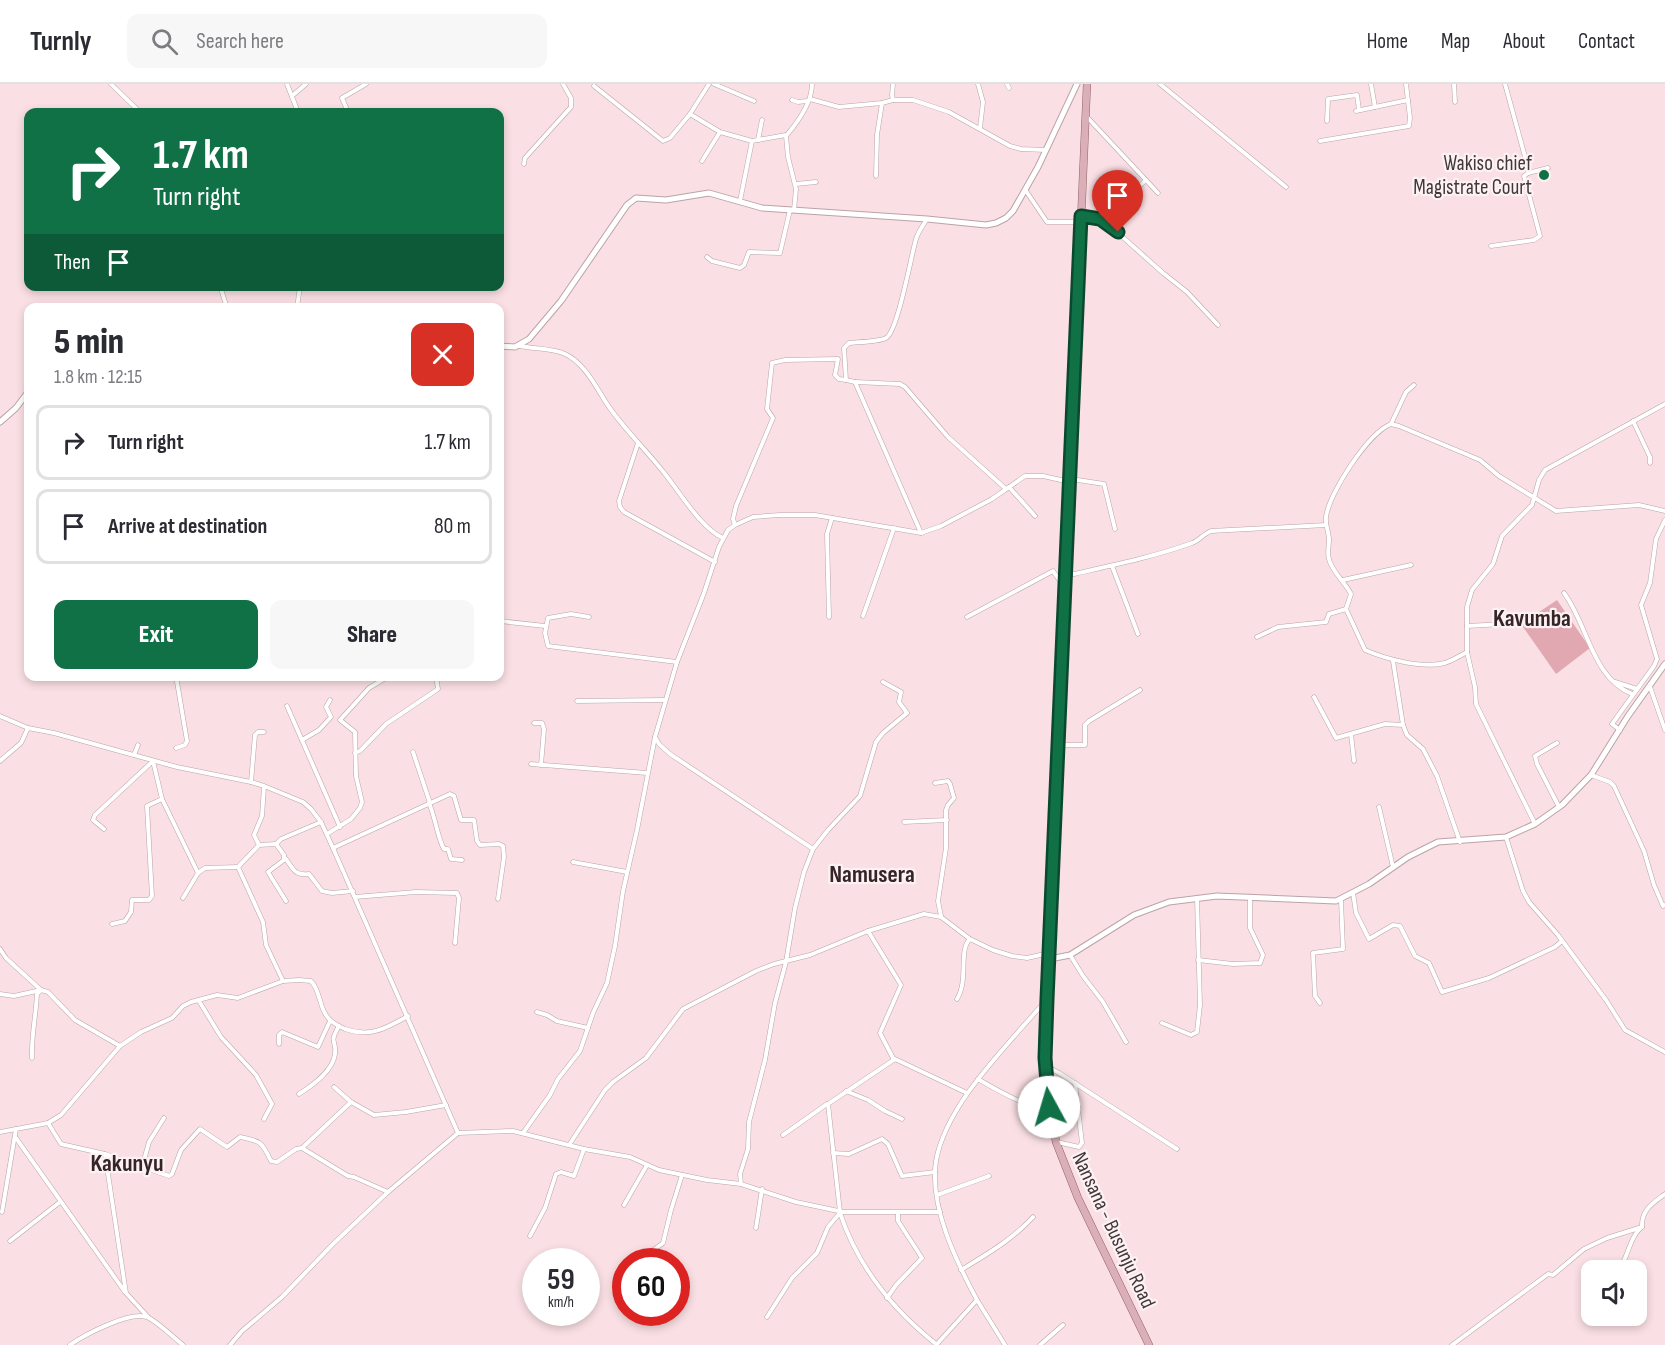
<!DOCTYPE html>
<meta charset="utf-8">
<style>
:root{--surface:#fff;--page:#f7f7f7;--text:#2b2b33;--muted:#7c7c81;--line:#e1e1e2;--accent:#107147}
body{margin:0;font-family:"Sofia Sans Condensed",sans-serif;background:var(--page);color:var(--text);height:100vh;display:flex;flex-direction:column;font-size:22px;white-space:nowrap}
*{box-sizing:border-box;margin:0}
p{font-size:20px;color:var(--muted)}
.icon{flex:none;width:33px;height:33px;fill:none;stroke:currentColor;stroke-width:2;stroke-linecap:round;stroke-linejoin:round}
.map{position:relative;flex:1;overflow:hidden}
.panel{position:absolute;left:24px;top:219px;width:480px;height:378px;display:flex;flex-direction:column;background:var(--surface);border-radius:12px;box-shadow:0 3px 9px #0003}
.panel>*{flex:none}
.hud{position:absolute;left:24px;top:24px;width:480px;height:183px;border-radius:12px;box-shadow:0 3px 9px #0003;background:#107147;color:#fff;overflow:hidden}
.tools{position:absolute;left:1581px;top:1176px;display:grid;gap:12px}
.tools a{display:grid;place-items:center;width:66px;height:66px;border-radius:12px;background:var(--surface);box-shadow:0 3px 9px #0003;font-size:30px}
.speed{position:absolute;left:522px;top:1164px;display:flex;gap:12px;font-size:30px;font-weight:700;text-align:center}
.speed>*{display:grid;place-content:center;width:78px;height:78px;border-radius:50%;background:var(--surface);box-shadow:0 3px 9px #0003;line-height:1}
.speed small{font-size:15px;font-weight:400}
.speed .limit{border:9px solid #d22;background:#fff;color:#111}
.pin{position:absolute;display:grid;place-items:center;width:51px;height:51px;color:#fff;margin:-62px -26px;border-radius:50% 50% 50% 0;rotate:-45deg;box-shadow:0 0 6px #0007}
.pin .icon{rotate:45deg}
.me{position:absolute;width:66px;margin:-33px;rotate:354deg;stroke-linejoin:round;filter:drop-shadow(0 0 4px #0008)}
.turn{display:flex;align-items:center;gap:21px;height:126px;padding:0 30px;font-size:27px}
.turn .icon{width:78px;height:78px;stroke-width:2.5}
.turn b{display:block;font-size:42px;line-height:51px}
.then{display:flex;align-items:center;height:57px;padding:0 30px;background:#0003;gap:12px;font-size:22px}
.round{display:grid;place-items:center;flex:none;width:63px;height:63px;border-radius:12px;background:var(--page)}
.summary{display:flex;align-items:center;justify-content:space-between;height:102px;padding:0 30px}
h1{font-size:36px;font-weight:800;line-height:45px}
.button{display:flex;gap:12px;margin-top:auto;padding:12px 30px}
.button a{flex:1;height:69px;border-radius:12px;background:var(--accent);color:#fff;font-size:24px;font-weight:800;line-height:69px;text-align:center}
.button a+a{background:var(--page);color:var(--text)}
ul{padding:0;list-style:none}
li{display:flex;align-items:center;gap:18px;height:75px;margin:0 12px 9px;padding:0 18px;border:3px solid var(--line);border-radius:12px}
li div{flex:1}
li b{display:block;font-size:22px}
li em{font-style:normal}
header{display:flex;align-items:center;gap:36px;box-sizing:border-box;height:84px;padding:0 30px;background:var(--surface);border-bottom:2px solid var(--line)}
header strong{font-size:28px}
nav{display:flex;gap:33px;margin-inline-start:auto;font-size:21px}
.search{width:420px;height:54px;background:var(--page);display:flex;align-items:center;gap:15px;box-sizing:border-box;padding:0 21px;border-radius:12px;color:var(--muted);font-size:22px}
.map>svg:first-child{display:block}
</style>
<header>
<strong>Turnly</strong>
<div class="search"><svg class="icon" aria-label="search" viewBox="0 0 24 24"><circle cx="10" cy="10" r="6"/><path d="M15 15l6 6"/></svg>Search here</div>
<nav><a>Home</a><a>Map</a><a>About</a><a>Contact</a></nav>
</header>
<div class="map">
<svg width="1665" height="1261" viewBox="0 0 1665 1261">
<rect width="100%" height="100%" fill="#fae0e4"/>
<polygon fill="#e1a8b1" points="1557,516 1590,564 1556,590 1521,540"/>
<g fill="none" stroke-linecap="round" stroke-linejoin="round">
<g stroke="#bba3a6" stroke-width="5">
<g id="minor">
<polyline points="111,0 140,28"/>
<polyline points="287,0 298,28"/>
<polyline points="709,0 690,30 720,48 752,57 740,117"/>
<polyline points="714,0 754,17"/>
<polyline points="893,0 892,11 893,16 913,16 949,28 1010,62 1021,65 1046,66"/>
<polyline points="978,0 983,18 980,44"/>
<polyline points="1007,0 1009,4"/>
<polyline points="1160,0 1286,103"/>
<polyline points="1371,0 1375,23"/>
<polyline points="1454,0 1455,18"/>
<polyline points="594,2 663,57 670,54 690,30"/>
<polyline points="292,12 306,0"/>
<polyline points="810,15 839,23 882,19 893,16"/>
<polyline points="792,16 798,18 807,17"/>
<polyline points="1356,27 1408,16"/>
<polyline points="348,28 342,14 366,0"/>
<polyline points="1087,33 1158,109"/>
<polyline points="1327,37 1328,15 1357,11 1359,26"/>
<polyline points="758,56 762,36"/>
<polyline points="752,57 786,51"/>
<polyline points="1320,57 1409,42 1410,34 1406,0"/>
<polyline points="702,77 720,48"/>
<polyline points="524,80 525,74 571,23 571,14 563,0"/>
<polyline points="1528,89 1548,84"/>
<polyline points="876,92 877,51 882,19"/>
<polyline points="796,100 816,98"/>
<polyline points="1026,107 1047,138 1080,138"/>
<path d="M 794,126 L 796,105 L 788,73 L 786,52 C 798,38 812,18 812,0"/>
<polyline points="1082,132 1100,135 1108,140 1163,189 1187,208 1218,241"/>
<polyline points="1103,136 1146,96"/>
<polyline points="1491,162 1534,156 1540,152 1524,92 1528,89 1527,80 1505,0"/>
<polyline points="707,173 712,177 740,184 744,181 749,168 780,169 790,126"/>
<polyline points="220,202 227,224"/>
<polyline points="297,224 300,202"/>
<path d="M 520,262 C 534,265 552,264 565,270 C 585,279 597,305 609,323 C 626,347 647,367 665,390 C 681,410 701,444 723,454"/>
<polyline points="855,298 900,300 905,303 948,353 1006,405"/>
<path d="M 1665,320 L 1545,386 L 1539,396 L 1532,421 L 1502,452 L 1493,480 L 1472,506 L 1467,523 L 1467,568 C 1460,572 1453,576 1445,579 C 1422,585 1386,575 1365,566 L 1346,525 L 1351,510 C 1345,498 1332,488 1329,475 C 1327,469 1329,462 1329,456 C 1329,448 1325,441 1326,433 C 1329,409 1368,349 1391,340 L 1399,342 L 1480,376 L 1499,392 L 1556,427 L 1639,421 L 1665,427"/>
<polyline points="1633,337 1650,373 1650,379"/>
<polyline points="1391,340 1406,308 1414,301"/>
<polyline points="638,359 619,417 620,423 624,428 715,478"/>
<polyline points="1071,395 1104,400 1115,445"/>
<polyline points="1009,403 1035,432"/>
<polyline points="735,441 733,435 736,422 773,334 767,325 772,279 785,276 838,275 835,291 839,295 846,296"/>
<path d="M 921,449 L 855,298 L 846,296 L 844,264 L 849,259 C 857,258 879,258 886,254 C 898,247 911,172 916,155 C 918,148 923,141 927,135"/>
<polyline points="1112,482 1138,550"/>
<path d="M 1065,490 L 1074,490 C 1114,481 1153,473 1192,459 C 1199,457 1203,450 1211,447 L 1326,441"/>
<polyline points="1343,496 1411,481"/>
<path d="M 1564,509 C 1588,541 1592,594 1632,610"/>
<polyline points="863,532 894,444"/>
<polyline points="589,533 571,530 548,534 545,549 548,562 677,578"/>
<polyline points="829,533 827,450 832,434"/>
<polyline points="967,533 1053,487 1060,497 1064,498"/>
<polyline points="500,537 545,542"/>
<polyline points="1467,542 1503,540"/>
<polyline points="1257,553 1278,543 1326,538 1329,530 1346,525"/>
<polyline points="1467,568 1475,603 1476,620 1535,740"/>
<polyline points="1393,577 1403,641 1407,651 1423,665 1437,692 1460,758"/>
<polyline points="176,592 187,657 185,661 176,664"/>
<polyline points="1615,598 1637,605"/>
<polyline points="1650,603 1665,646"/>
<polyline points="1314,613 1336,654 1385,640 1403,641"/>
<polyline points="577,617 664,616"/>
<polyline points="287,622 340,743"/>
<polyline points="0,632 28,644 54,649 177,683 251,698 264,702 303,718 311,725 321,738 333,764 458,1049"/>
<polyline points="534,639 542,639 544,645 541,681"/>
<polyline points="1620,646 1612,640 1654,582 1657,575 1641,521 1650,499 1656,455 1665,436"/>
<polyline points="1351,650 1354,677"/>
<polyline points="655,653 659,660 670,670 813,765 804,788 795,824 786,878 775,919 765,976 749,1038 748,1065 740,1090 741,1100"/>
<polyline points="302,656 319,646 331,633 326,623 330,616"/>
<polyline points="1557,659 1535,672 1537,680 1559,723"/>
<polyline points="1059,661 1085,661 1085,641 1089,637 1140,606"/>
<polyline points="413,668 430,719"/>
<polyline points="355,669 360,667 386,640 438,605 436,592"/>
<polyline points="134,671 138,661"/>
<polyline points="0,677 21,659 28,644"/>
<polyline points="531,680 647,689"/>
<polyline points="1591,691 1610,698 1614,702 1644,767 1654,801 1663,822 1665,821"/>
<polyline points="251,698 255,651 258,648 264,648"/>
<polyline points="935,699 948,697 950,700 954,714 948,721 946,726 946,764 938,817 941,832"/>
<polyline points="264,703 262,732 254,751 259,761 238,783 263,838 266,861 283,897"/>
<path d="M 429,719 C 435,732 438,756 444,765 L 448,765 L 451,775 L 462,776"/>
<polyline points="1379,723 1393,783"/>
<polyline points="904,738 947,736"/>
<polyline points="104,745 93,736 95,731 153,677 162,715 198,789"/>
<polyline points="327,750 351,735 360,724 362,718 356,692 355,648 340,636 369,604 389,592"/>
<polyline points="1506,753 1523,807 1529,818 1558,851 1606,916 1625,946 1665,968"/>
<polyline points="276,760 281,755 321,738"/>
<polyline points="259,761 276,760 284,771 284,776 268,788 286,817"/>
<polyline points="333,764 450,710 454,712 461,736 474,736 477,757 480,761 499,760 503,762 504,773 498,815"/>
<polyline points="813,765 828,746 860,712 876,658 883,649 907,629 899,618 901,608 883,598"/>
<path d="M 285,774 C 294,785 294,792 309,790 L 322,807 L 332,809 L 353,807"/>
<polyline points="573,778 627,788"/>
<polyline points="1353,809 1356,829 1369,855 1393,841 1400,842 1415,872 1429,879 1442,908 1489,894 1555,863 1562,857"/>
<polyline points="355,813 416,808 457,809 459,814 455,859"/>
<polyline points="183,814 198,789 205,784 238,783"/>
<polyline points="112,840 125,837 131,828 132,816 149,816 152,812 147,722 162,715"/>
<polyline points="868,847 901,901 880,949 894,976"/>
<polyline points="0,865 6,874 41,906 48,908 75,936 120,962 61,1031 48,1039 0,1048"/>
<polyline points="1070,871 1083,892 1103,918 1126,958"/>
<polyline points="1198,876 1233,880 1260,879 1263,871 1250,844 1250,813"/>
<polyline points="0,910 14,912 41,906"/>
<path d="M 957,915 C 969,896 958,866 970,855"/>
<polyline points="199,917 221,953 256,991 272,1020 264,1035"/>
<polyline points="1320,919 1315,912 1313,869 1343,865 1341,816"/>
<polyline points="537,928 547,931 557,937 588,944"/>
<polyline points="1162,939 1191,951 1197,948 1200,921 1197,814"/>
<polyline points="279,960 279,951 282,948 318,963 330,937"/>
<path d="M 120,962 L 141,948 L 172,934 L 183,922 L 191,918 L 217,911 L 238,914 L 283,897 L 299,896 L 311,897 C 320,906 319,921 326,931 C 330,938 338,942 345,945 C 371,954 386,944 408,932"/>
<path d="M 32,974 C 31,954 36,931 37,910 L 41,906"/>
<polyline points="1046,982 1059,989 1177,1065"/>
<path d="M 978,995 C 997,1006 1028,1025 1049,1023"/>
<polyline points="334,1003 351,1018"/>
<polyline points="846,1007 868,1016 885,1027 902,1035"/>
<path d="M 299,1010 C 313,1001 333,987 335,970 C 337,955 328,961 339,942"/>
<polyline points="48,1039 61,1060 105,1070 126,1209 148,1233"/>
<polyline points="523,1049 550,1011 558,995 580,967 593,929 607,899 615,862 623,807 637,746 655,653 677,578 704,509 719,463 728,446 735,441 753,433 780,431 815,431 921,449 941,442 992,415 1025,392 1043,392 1070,398"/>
<polyline points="783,1051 827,1020"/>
<polyline points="16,1054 125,1208"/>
<polyline points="1057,1058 1079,1063 1082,1059 1075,999"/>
<polyline points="569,1061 605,1006 613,998 646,974 683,925 756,887 774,880 810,871 868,847 924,830 941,833 970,855 993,866 1012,872 1027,874 1049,869"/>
<polyline points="302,1064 351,1018 374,1031 406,1028 446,1021"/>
<polyline points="833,1069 849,1070 882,1055 888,1060 902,1092 935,1088"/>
<path d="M 105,1070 L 169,1092 L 172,1090 L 181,1066 L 200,1045 L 227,1063 L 240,1053 C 261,1057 262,1058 271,1077 L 277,1078 L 296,1065 L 302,1064 L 348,1092 L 354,1093 L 388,1108"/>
<polyline points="142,1083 149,1058 164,1034"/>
<polyline points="937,1111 989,1092"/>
<polyline points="624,1121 647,1081"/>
<polyline points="2,1128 16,1045"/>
<polyline points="840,1128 828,1020 895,975 967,1009"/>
<path d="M 840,1129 C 858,1183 892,1225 936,1260"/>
<polyline points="756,1144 762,1105"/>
<polyline points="530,1152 545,1124 556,1090 561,1088 574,1092 584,1065"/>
<polyline points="10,1157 60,1118"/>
<polyline points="637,1178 663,1159 671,1126 682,1091"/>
<path d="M 961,1186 C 987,1170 1012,1156 1033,1133"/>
<path d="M 1619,1186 C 1628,1173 1630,1152 1642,1143 C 1641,1126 1653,1119 1665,1110"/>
<polyline points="887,1214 896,1201 922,1174 898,1137 898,1129"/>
<polyline points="977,1216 1005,1261"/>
<polyline points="619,1219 626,1208"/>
<polyline points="767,1233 792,1194 817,1169 828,1143 839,1130"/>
<path d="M 70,1261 C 84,1251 133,1225 149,1234 C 160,1240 173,1253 183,1261"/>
<polyline points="230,1261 242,1247 282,1213 333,1160 388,1108 458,1049 513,1047 584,1065 630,1073 659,1086 707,1096 741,1100 796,1118 843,1128 940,1128"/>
<path d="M 936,1261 L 977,1216 C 956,1177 929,1122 936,1077 C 946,1019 1010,959 1047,915"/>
<polyline points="1040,1261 1063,1241"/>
<polyline points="1452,1261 1548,1190 1553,1191 1584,1165 1607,1154 1642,1143"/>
</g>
</g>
<g stroke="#bba3a6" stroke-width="7">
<g id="tertiary">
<polyline points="500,262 515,263 529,255 561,217 627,121 636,114 666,116 709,109 762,124 927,135 986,141 996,139 1006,134 1013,127 1038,83 1077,0"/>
<polyline points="0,338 16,324 28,308"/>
<polyline points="1050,875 1070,871 1134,831 1169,818 1217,812 1336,817 1369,800 1408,773 1438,758 1506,753 1535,740 1562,721 1591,691 1628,632 1665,580"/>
</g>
</g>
<g stroke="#95626c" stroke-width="8">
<polyline id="primary" points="1087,0 1047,914 1046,1000 1056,1058 1078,1114 1149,1261"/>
</g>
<use href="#minor" stroke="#fff" stroke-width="4"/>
<use href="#tertiary" stroke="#fff" stroke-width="5"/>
<use href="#primary" stroke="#daafb7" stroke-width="7"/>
</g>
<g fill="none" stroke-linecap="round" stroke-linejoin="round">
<g stroke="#0a492e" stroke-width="15">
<polyline id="route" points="1049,1023 1045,974 1047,915 1081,132 1100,135 1118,148"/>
</g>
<use href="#route" stroke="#107147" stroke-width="10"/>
</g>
<circle fill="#107147" stroke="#fcf2f3" stroke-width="2" cx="1544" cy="91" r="6"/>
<g text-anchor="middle" stroke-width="4.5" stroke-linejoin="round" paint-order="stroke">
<g font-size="21" fill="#423739" stroke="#fcf2f3" text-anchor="end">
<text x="1532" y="86">Wakiso chief<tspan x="1532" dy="24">Magistrate Court</tspan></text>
</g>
<g font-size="21" fill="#423739" stroke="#fcf2f3">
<text transform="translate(1114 1146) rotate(65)" y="7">Nansana - Busunju Road</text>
</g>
<g font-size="24" font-weight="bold" fill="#372427" stroke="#fcf2f3">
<text x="1532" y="542">Kavumba</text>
<text x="872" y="798">Namusera</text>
<text x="127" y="1087">Kakunyu</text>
</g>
</g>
</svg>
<div class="tools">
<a><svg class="icon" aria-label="sound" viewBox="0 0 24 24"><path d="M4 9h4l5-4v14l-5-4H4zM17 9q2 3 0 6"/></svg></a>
</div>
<div class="speed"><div>59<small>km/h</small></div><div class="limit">60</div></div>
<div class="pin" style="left:1118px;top:148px;background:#d93025"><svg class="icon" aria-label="arrive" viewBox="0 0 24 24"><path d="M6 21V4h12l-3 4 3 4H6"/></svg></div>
<svg class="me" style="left:1049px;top:1023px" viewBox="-20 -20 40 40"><circle r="19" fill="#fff"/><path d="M0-13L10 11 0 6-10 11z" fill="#107147"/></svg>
<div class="hud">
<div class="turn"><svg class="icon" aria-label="right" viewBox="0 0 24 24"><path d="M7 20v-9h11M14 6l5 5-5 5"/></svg><div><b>1.7 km</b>Turn right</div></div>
<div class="then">Then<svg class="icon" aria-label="arrive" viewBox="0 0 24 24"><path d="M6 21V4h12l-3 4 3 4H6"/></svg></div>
</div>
<section class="panel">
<div class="summary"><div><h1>5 min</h1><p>1.8 km · 12:15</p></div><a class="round" style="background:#d93025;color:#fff"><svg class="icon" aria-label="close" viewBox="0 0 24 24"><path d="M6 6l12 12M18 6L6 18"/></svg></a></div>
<ul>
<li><svg class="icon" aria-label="right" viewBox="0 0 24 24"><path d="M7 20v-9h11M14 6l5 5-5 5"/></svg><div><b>Turn right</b></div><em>1.7 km</em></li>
<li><svg class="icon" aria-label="arrive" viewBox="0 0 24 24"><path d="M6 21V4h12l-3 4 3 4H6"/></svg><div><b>Arrive at destination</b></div><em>80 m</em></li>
</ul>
<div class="button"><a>Exit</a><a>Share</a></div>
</section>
</div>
